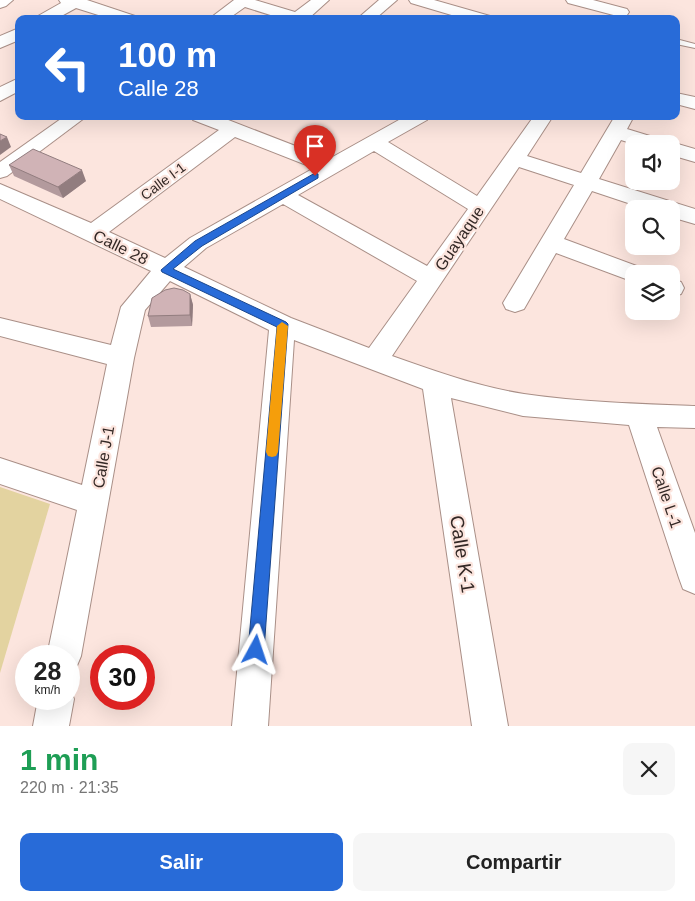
<!DOCTYPE html>
<html lang="es">
<meta charset="utf-8">
<style>
:root{--surface:#fff;--page:#f6f6f6;--text:#222;--muted:#767676;--accent:#286bd8}
body{margin:0;font-family:Arial,sans-serif;background:var(--page);color:var(--text);height:100vh;display:flex;flex-direction:column;font-size:19px;white-space:nowrap}
*{box-sizing:border-box;margin:0}
p{font-size:16px;color:var(--muted)}
.icon{flex:none;width:28px;height:28px;fill:none;stroke:currentColor;stroke-width:2;stroke-linecap:round;stroke-linejoin:round}
.map{position:relative;height:726px;overflow:hidden}
.sheet{display:flex;flex-direction:column;background:var(--surface);flex:1}
.sheet>*{flex:none}
.top-card{position:absolute;left:15px;top:15px;width:665px;height:105px;border-radius:10px;box-shadow:0 5px 20px #0002;background:#286bd8;color:#fff;overflow:hidden}
.controls{position:absolute;left:625px;top:135px;display:grid;gap:10px}
.controls a{display:grid;place-items:center;width:55px;height:55px;border-radius:10px;background:var(--surface);box-shadow:0 5px 20px #0002;font-size:25px}
.speed{position:absolute;left:15px;top:645px;display:flex;gap:10px;font-size:25px;font-weight:700;text-align:center}
.speed>*{display:grid;place-content:center;width:65px;height:65px;border-radius:50%;background:var(--surface);box-shadow:0 5px 20px #0002;line-height:1}
.speed small{font-size:12px;font-weight:400}
.speed .limit{border:8px solid #d22;background:#fff;color:#111}
.pin{position:absolute;display:grid;place-items:center;width:42px;height:42px;color:#fff;margin:-51px -21px;border-radius:50% 50% 50% 0;rotate:-45deg;box-shadow:0 0 5px #0007}
.pin .icon{rotate:45deg}
.me{position:absolute;width:55px;margin:-28px;rotate:5deg;stroke-linejoin:round;filter:drop-shadow(0 0 4px #0008)}
.turn{display:flex;align-items:center;gap:18px;height:105px;padding:0 20px;font-size:22px}
.turn .icon{width:65px;height:65px;stroke-width:2.5}
.turn b{display:block;font-size:35px;line-height:42px}
.round{display:grid;place-items:center;flex:none;width:52px;height:52px;border-radius:10px;background:var(--page)}
.overview{display:flex;align-items:center;justify-content:space-between;height:85px;padding:0 20px}
h1{font-size:30px;font-weight:700;line-height:38px;color:#1e9e55}
.action{display:flex;gap:10px;margin-top:auto;padding:10px 20px}
.action a{flex:1;height:58px;border-radius:10px;background:var(--accent);color:#fff;font-size:20px;font-weight:700;line-height:58px;text-align:center}
.action a+a{background:var(--page);color:var(--text)}
.map>svg:first-child{display:block}
</style>
<div class="map">
<svg width="695" height="726" viewBox="0 0 695 726">
<rect width="100%" height="100%" fill="#fce5de"/>
<polygon fill="#e3d3a0" points="0,487 50,504 0,673"/>
<g fill="none" stroke-linecap="round" stroke-linejoin="round">
<g stroke="#a98f87" stroke-width="2">
<polygon id="service" points="676,39 695,44 695,48 676,44"/>
</g>
<g stroke="#a98f87" stroke-width="2">
<g id="minor">
<polygon points="0,0 13,0 6,6 0,8"/>
<polygon points="59,0 87,0 135,16 137,19 111,19 76,8 56,19 36,19 38,16 61,3"/>
<polygon points="234,0 255,0 295,12 311,0 329,0 308,19 283,19 245,7 228,19 209,19"/>
<polygon points="379,0 397,0 375,19 357,19"/>
<polygon points="409,0 434,0 490,16 492,19 465,19 411,3"/>
<polygon points="566,0 593,0 627,9 629,12 627,15 621,17 568,3"/>
<polygon points="19,28 19,40 0,48 0,36"/>
<polygon points="19,78 19,91 0,101 0,87"/>
<polygon points="676,93 695,97 695,109 676,104"/>
<polygon points="65,116 87,116 7,176 0,178 0,162"/>
<path d="M 191,116 L 218,116 L 329,159 L 406,116 L 429,116 L 427,120 L 388,142 L 477,196 L 534,116 L 553,116 L 527,156 L 581,173 L 615,116 L 634,116 L 627,129 L 663,140 L 665,143 L 671,142 L 695,149 L 695,162 L 671,155 L 671,144 L 634,144 L 621,140 L 599,179 L 695,209 L 695,224 L 671,217 L 671,209 L 646,209 L 592,191 L 564,239 L 642,268 L 646,274 L 634,274 L 634,282 L 556,253 L 524,309 L 515,312 L 506,309 L 503,303 L 574,185 L 519,167 L 392,356 C 434,371 479,387 524,394 C 578,402 640,404 695,406 L 695,428 L 657,427 L 695,533 L 695,594 L 683,589 L 679,578 L 629,425 L 523,416 L 451,398 L 508,726 L 472,726 L 423,389 L 294,340 L 268,726 L 232,726 L 269,330 L 170,281 L 145,310 L 134,358 L 81,656 L 76,668 L 69,671 L 69,656 L 47,656 L 77,510 L 0,484 L 0,458 L 82,485 L 107,364 L 0,336 L 0,318 L 111,345 L 121,307 L 151,271 L 0,199 L 0,184 L 91,223 L 219,130 L 193,120 ZM 235,137 L 314,168 L 190,238 L 165,258 L 109,232 ZM 374,151 L 468,209 L 427,266 L 298,195 ZM 283,204 L 417,281 L 369,348 L 291,318 L 184,267 L 206,248 Z"/>
<polygon points="671,279 681,282 684,288 681,294 671,297"/>
<polygon points="69,686 74,699 69,726 33,726 38,699 69,699"/>
</g>
</g>
<use href="#service" fill="#fff" fill-rule="evenodd"/>
<use href="#minor" fill="#fff" fill-rule="evenodd"/>
</g>
<g fill="#b39a9d">
<polygon points="9,165 86,181 63,198 14,176"/>
<polygon points="190,294 193,305 192,326 151,327 148,316"/>
</g>
<g fill="#927d7f">
<polygon points="7,137 11,147 0,155 0,141"/>
<polygon points="82,170 86,181 63,198 58,187"/>
<polygon points="190,294 193,305 192,326 190,315"/>
</g>
<g fill="#d0b3b6" stroke="#927d7f">
<polygon points="0,134 7,137 0,141"/>
<polygon points="33,149 82,170 58,187 9,165"/>
<polygon points="174,288 183,290 190,294 190,315 148,316 152,298 165,290"/>
</g>
<polygon fill="#286bd8" stroke="#1a468c" points="315,173 318,174 318,178 202,246 173,269 286,322 288,324 264,650 261,655 256,657 251,655 248,650 277,327 162,272 161,270 195,241"/>
<polygon fill="#f59e0b" points="282,322 288,326 278,452 276,456 272,457 268,456 266,452 277,326"/>
<g text-anchor="middle" stroke-width="4.5" stroke-linejoin="round" paint-order="stroke">
<g font-size="14" fill="#332825" stroke="#fce5de">
<text transform="translate(163 181) rotate(-37)" y="5">Calle I-1</text>
</g>
<g font-size="16" fill="#332825" stroke="#fce5de">
<text transform="translate(459 238) rotate(-56)" y="6">Guayaque</text>
<text transform="translate(121 247) rotate(26)" y="6">Calle 28</text>
<text transform="translate(103 457) rotate(-80)" y="6">Calle J-1</text>
<text transform="translate(667 497) rotate(71)" y="6">Calle L-1</text>
</g>
<g font-size="19" fill="#332825" stroke="#fce5de">
<text transform="translate(463 554) rotate(81)" y="7">Calle K-1</text>
</g>
</g>
</svg>
<div class="controls">
<a><svg class="icon" aria-label="sound" viewBox="0 0 24 24"><path d="M4 9h4l5-4v14l-5-4H4zM17 9q2 3 0 6"/></svg></a>
<a><svg class="icon" aria-label="search" viewBox="0 0 24 24"><circle cx="10" cy="10" r="6"/><path d="M15 15l6 6"/></svg></a>
<a><svg class="icon" aria-label="layers" viewBox="0 0 24 24"><path d="M12 4l9 5-9 5-9-5zM3 14l9 5 9-5"/></svg></a>
</div>
<div class="speed"><div>28<small>km/h</small></div><div class="limit">30</div></div>
<div class="pin" style="left:315px;top:176px;background:#d93025"><svg class="icon" aria-label="arrive" viewBox="0 0 24 24"><path d="M6 21V4h12l-3 4 3 4H6"/></svg></div>
<svg class="me" style="left:256px;top:650px" viewBox="-20 -20 40 40"><path d="M0-17L14 15 0 8-14 15z" fill="#286bd8" stroke="#fff" stroke-width="4"/></svg>
<div class="top-card">
<div class="turn"><svg class="icon" aria-label="left" viewBox="0 0 24 24"><path d="M17 20v-9H6M10 6l-5 5 5 5"/></svg><div><b>100 m</b>Calle 28</div></div>
</div>
</div>
<section class="sheet">
<div class="overview"><div><h1>1 min</h1><p>220 m · 21:35</p></div><a class="round"><svg class="icon" aria-label="close" viewBox="0 0 24 24"><path d="M6 6l12 12M18 6L6 18"/></svg></a></div>
<div class="action"><a>Salir</a><a>Compartir</a></div>
</section>
